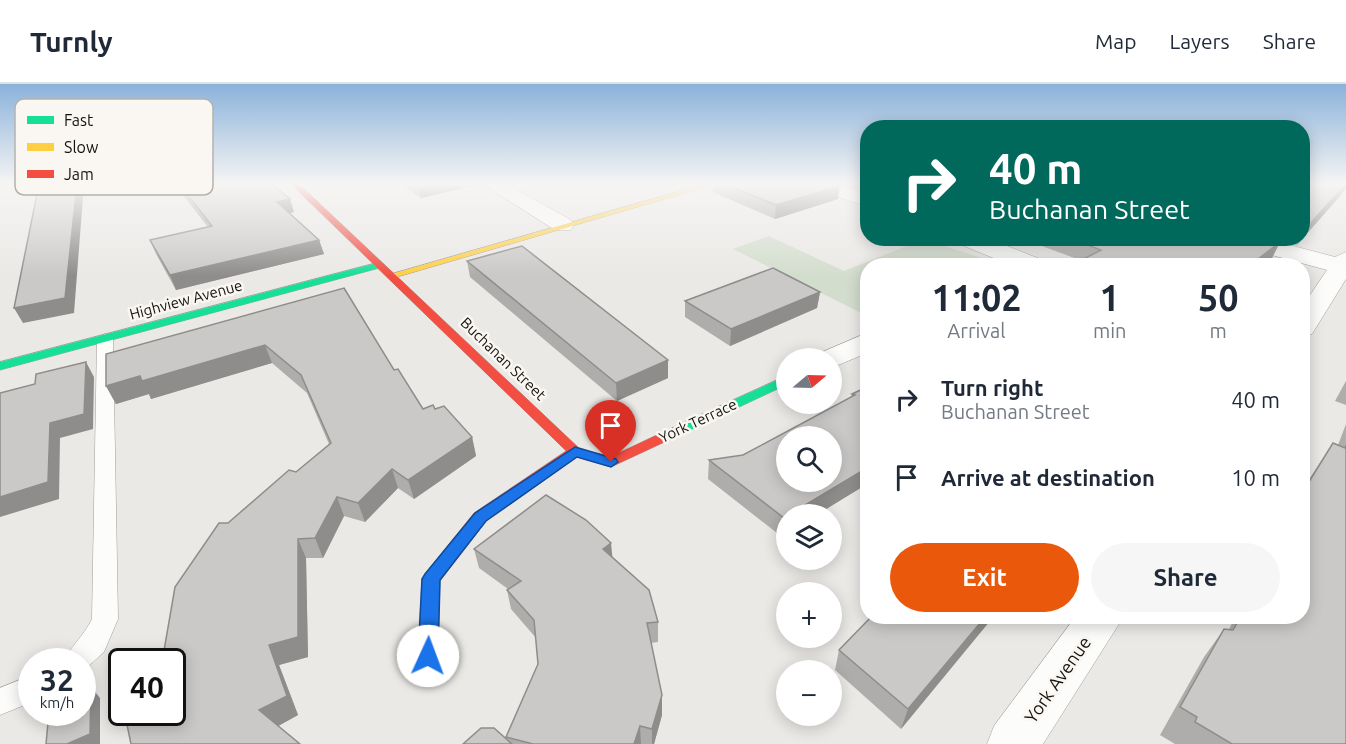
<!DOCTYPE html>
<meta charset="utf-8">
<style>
:root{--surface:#fff;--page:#f6f6f7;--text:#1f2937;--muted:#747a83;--line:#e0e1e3;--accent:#ea580c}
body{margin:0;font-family:Ubuntu,sans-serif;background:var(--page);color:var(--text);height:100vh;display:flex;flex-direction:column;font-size:22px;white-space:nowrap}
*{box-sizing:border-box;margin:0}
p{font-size:20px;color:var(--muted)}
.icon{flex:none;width:33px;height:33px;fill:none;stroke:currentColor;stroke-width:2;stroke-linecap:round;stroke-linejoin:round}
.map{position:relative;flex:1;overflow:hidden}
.side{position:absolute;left:860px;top:174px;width:450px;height:366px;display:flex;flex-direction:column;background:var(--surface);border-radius:24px;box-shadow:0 3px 15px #0003}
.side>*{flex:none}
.top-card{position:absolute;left:860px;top:36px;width:450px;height:126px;border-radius:24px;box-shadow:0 3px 15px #0003;background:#00695c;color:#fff;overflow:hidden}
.needle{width:39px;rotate:71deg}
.buttons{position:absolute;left:776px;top:264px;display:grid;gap:12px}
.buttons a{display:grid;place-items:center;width:66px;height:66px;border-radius:50%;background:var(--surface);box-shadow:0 3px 15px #0003;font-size:30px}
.speed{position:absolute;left:18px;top:564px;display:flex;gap:12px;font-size:30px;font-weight:700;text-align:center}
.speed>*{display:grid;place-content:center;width:78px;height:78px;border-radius:50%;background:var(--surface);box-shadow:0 3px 15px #0003;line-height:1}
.speed small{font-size:15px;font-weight:400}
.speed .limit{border:3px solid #111;border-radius:9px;background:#fff;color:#111}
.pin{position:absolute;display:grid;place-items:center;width:51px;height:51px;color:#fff;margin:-62px -26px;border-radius:50% 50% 50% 0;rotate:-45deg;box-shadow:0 0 6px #0007}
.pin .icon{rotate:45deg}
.me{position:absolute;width:66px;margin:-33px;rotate:2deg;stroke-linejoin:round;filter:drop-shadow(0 0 4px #0008)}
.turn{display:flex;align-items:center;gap:21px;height:126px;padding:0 30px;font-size:27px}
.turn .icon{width:78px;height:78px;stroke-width:2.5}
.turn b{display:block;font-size:42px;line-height:51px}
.eta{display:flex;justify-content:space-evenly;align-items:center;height:102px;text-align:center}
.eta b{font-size:36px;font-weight:600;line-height:42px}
.button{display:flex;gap:12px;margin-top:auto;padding:12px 30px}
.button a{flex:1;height:69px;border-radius:36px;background:var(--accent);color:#fff;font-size:24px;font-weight:600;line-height:69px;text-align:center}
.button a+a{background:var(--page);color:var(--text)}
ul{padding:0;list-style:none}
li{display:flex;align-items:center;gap:18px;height:78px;padding:0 30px}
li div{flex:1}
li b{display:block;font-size:22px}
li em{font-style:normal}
header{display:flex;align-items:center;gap:36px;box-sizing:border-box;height:84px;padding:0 30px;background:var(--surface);border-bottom:2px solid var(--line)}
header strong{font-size:28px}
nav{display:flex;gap:33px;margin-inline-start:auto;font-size:21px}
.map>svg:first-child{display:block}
</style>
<header>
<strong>Turnly</strong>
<nav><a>Map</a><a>Layers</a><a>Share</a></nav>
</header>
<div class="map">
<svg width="1346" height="660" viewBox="0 0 1346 660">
<rect width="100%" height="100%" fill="#ebe9e6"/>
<polygon fill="#d3ddcd" points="769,152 844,187 924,155 981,174 983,181 867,182 867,232 733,165"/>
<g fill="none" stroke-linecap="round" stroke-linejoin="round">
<g stroke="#a19f9d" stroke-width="1">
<g id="lane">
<path d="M 105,250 L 113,255 L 118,535 L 104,568 L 82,588 L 82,578 L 63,578 C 71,562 83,553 92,535 L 97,255 Z"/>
<polygon points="32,591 32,618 0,631 0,604"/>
</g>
</g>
<g stroke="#a19f9d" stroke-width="1">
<g id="street">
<polygon points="483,100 506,100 571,136 574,141 571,146 555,146"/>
<polygon points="812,100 838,100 867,110 867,123 814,104"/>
<polygon points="954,154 987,154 1045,177 1048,182 1013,182 957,159"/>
<polygon points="1224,154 1263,154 1335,173 1346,168 1346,195 1312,250 1302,252 1302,223 1327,186 1227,159"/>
<polygon points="867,249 867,269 831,284 831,274 816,274 820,269"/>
<polygon points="1076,532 1124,532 1043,660 987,660 994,642"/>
</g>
</g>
<g stroke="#a19f9d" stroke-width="1">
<g id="fast">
<polygon points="380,178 385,181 383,183 0,286 0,278"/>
<polygon points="786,292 786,301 686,348 681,349 674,345 676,342"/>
</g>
</g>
<g stroke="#a19f9d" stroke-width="1">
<polygon id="slow" points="704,100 716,100 397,193 393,194 388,191"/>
</g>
<g stroke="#a19f9d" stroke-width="1">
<polygon id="jam" points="291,100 299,100 580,365 610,373 676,342 681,341 688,345 686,348 611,383 577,373 486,437 440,497 437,592 434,598 427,601 420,598 417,592 422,495 425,490 474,429 566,367"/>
</g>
<use href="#lane" fill="#fcfcfb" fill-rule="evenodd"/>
<use href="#street" fill="#fcfcfb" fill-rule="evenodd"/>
<use href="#fast" fill="#16e098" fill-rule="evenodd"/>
<use href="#slow" fill="#ffcf43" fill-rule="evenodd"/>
<use href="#jam" fill="#f24e42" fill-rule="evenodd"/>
</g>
<g fill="#afadab">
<polygon points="174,100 272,100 294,128 290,129 319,156 324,170 176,206 156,170 150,156 208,143"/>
<polygon points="400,100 480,100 421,114"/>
<polygon points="713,100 832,100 838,115 775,135 713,108"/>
<polygon points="844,100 867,100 865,107"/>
<polygon points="1302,100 1346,100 1346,105 1297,161 1274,154 1302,154"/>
<polygon points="1020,154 1268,154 1280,158 1272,174 1262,182 1070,182 1080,176"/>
<polygon points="467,177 668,294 617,317 470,193"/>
<polygon points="344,204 394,286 423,325 435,325 472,353 476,372 414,415 398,404 365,438 344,432 323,474 306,474 308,573 279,581 298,631 278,642 172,628 228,439 296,388 329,360 307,309 272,279 151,315 149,310 116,320 106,302"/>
<polygon points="820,208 817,224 730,262 685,233 685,217"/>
<polygon points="1346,297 1346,321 1335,317"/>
<polygon points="867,303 867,400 818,430 786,430 786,451 782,453 708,395 709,376 743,371 851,313 852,310"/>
<polygon points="1346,340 1346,660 1175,660 1160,651 1204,573 1224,545 1229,545 1236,532 1302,532 1302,406 1333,359 1338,361"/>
<polygon points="474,465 612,473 658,538 658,558 651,559 662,631 654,660 463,660 506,655 506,653 538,580 536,554 511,525 507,506 508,505 479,484"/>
<polygon points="994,532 901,645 835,586 839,566"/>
</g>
<g fill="#8e8d8b">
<polygon points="77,100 84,100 74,229 23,239 14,224"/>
<polygon points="418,100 480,100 421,114"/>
<polygon points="866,100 867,100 867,106 865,107"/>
<polygon points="1346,100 1346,105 1297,161 1300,154 1302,154 1302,151 1305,145"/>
<polygon points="840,102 838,115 775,135 776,121"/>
<polygon points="290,115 294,128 281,131 277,118"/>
<polygon points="319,156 324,170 176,206 170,191"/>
<polygon points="1280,158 1272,174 1262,182 1249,182"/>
<polygon points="820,208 817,224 730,262 731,245"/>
<polygon points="265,261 272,279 151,315 149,310 116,320 106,302 140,292"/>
<polygon points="668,276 668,294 617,317 616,299"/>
<polygon points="86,278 94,293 93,345 60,354 59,415 0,433 0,413 50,339"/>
<polygon points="472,353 476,372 414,415 408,396"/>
<polygon points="867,384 867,400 818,430 790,430"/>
<polygon points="392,385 398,404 365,438 358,419"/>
<polygon points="337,413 344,432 323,474 315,454"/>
<polygon points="786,433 786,451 782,453 784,434"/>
<polygon points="298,455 306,474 308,573 279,581 298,631 271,646 259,626 269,561"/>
<polygon points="611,459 613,479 603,465"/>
<polygon points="986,532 994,532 901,645 908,625"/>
<polygon points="91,603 100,614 100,660 67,660"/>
<polygon points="662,611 662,631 654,660 652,660 652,645"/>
<polygon points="640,642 641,660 634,660"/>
</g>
<g fill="#cbc9c7" stroke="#8e8d8b" stroke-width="1.5" fill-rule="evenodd">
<polygon points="39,100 77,100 65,214 14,224"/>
<polygon points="179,100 272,100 290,115 277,118 319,156 170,191 150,156 212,142"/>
<polygon points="724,100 832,100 840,102 776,121"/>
<polygon points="1302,100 1346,100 1305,145 1302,144"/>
<polygon points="1069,154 1268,154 1280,158 1249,182 1070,182 1101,166"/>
<polygon points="522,162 668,276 616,299 467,177"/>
<polygon points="773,184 820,208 731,245 685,217"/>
<polygon points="344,204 394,286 398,285 423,325 433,321 435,325 444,322 472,353 408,396 392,385 358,419 337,413 315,454 298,455 298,553 269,561 287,612 259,626 300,660 131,660 126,636 140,628 172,628 172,578 162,578 175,503 219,439 228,439 289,386 296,388 331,359 301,291 265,261 142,297 140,292 106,302 106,270"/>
<polygon points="86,278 84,330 50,339 48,398 0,413 0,309 35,300 36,290"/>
<path d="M 867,303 L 867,384 L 790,430 L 786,430 L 786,433 L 784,434 L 709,376 L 743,371 L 855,311 L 852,310 ZM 786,352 L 831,352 L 831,398 L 786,398 Z"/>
<polygon points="1333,359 1345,364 1346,361 1346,660 1232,660 1195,638 1197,633 1180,623 1224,545 1233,546 1241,532 1302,532 1302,409"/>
<polygon points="546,411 586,436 611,459 603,465 649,506 658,538 647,539 662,611 652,645 640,642 634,660 533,660 506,653 538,580 534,536 507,506 521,497 474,465"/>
<polygon points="872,532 986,532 908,625 839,566"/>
<polygon points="91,603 90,650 67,660 46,660 49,628 82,628 82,607"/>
<polygon points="481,644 494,644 512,660 463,660"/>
</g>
<linearGradient id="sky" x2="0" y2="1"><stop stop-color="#8ab2da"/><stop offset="0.52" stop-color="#f6f5f4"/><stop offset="1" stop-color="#f6f5f4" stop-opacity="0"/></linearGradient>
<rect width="1346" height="192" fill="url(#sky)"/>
<polygon fill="#1a73e8" stroke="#114b97" stroke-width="1.5" points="575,363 616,375 618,378 611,383 577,373 486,437 440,496 438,572 435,578 428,581 421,578 418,572 422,495 425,490 475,429"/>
<g text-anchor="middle" stroke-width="5" stroke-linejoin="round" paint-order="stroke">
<g font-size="15" fill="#141311" stroke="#faf6f1">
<text transform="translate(186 216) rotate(-15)" y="5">Highview Avenue</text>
<text transform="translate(503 275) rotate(44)" y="5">Buchanan Street</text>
<text transform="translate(698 337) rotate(-25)" y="5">York Terrace</text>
</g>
<g font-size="18" fill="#141311" stroke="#faf6f1">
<text transform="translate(1058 596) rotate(-55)" y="6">York Avenue</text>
</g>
</g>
<rect x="15" y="15" width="198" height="96" rx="9" fill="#faf6f1" stroke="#b5b2ae" stroke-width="1.5"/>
<rect x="27" y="32" width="27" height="8" fill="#16e098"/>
<rect x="27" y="59" width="27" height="8" fill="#ffcf43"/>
<rect x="27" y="86" width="27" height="8" fill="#f24e42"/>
<g font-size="16" fill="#141311">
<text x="64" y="42">Fast</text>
<text x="64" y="69">Slow</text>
<text x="64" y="96">Jam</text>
</g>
</svg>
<div class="buttons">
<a><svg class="needle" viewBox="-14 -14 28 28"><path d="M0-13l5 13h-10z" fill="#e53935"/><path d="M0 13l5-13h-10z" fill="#747a83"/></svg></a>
<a><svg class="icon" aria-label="search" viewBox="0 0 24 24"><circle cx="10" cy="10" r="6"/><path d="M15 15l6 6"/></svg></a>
<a><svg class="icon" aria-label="layers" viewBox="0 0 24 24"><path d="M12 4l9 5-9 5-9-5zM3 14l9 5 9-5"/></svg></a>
<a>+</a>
<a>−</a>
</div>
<div class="speed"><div>32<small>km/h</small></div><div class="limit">40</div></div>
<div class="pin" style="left:611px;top:378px;background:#d93025"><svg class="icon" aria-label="arrive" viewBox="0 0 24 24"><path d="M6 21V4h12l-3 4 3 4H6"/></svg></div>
<svg class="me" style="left:428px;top:572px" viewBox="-20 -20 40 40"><circle r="19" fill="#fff"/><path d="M0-13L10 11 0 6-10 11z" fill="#1a73e8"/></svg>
<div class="top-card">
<div class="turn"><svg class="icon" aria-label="right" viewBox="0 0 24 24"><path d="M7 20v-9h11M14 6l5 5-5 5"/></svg><div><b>40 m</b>Buchanan Street</div></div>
</div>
<section class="side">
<div class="eta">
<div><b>11:02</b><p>Arrival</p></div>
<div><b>1</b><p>min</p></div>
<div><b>50</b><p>m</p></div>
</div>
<ul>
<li><svg class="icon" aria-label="right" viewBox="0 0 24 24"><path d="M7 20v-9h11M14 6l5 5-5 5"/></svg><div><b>Turn right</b><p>Buchanan Street</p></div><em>40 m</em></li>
<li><svg class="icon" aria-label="arrive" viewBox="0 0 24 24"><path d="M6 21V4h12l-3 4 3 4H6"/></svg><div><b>Arrive at destination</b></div><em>10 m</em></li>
</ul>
<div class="button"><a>Exit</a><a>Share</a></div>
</section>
</div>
